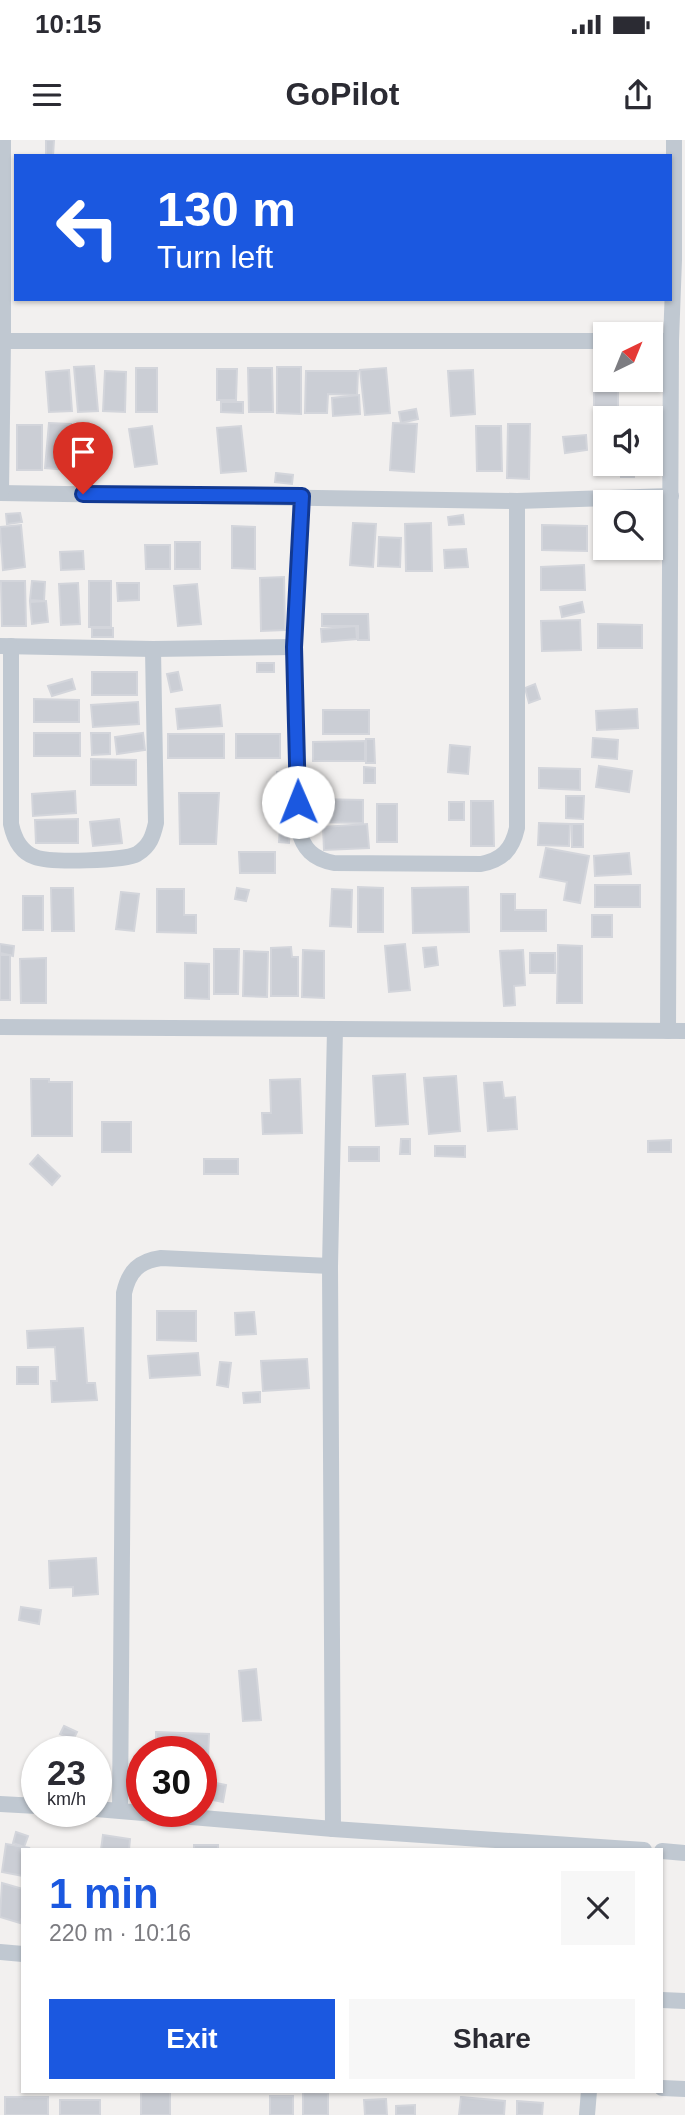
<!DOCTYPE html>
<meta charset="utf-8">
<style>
:root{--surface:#fff;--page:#f7f7f7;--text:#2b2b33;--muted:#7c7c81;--accent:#1b58e0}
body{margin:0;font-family:Helvetica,sans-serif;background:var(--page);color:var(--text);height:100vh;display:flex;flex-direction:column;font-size:26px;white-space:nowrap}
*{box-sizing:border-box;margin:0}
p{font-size:23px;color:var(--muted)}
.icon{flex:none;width:38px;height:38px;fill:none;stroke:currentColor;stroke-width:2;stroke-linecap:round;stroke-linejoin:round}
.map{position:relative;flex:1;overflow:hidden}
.drawer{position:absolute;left:21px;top:1708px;width:642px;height:245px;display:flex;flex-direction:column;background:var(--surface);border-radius:0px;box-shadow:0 2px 5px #0004}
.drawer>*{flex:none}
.guide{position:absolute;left:14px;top:14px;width:658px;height:147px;border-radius:0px;box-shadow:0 2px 5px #0004;background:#1b58e0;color:#fff;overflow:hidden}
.needle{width:46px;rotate:43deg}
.buttons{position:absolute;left:593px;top:182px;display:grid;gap:14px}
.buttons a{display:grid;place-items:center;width:70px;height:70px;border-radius:0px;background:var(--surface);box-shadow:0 2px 5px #0004;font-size:35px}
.speed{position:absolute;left:21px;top:1596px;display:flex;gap:14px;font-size:35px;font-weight:700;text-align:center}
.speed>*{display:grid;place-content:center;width:91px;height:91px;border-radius:50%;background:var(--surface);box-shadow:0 2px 5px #0004;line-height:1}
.speed small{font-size:18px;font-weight:400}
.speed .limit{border:10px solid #d22;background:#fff;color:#111}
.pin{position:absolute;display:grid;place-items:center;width:60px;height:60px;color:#fff;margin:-72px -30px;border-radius:50% 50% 50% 0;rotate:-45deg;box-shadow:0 0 7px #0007}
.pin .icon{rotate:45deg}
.me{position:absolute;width:77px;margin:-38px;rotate:359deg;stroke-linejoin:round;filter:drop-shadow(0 0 5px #0008)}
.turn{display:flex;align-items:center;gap:24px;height:147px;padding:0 28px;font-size:32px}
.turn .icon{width:91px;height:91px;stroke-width:2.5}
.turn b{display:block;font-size:49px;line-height:60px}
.round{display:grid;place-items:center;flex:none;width:74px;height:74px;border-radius:0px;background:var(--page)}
.headline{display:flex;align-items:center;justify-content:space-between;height:119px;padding:0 28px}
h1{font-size:42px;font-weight:800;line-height:52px;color:var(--accent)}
.cta{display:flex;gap:14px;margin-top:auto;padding:14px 28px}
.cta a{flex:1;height:80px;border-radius:0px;background:var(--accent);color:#fff;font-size:28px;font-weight:800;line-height:80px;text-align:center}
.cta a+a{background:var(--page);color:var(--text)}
.status{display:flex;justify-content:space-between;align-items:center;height:49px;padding:0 35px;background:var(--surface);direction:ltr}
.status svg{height:19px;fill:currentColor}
header{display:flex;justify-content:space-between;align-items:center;height:91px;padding:0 28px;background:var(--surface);font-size:32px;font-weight:800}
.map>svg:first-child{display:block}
</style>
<div class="status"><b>10:15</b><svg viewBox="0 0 49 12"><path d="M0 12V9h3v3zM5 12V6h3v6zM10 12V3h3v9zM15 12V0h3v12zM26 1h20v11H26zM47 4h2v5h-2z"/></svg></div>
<header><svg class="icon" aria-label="menu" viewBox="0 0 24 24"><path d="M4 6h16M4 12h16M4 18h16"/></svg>GoPilot<svg class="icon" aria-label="share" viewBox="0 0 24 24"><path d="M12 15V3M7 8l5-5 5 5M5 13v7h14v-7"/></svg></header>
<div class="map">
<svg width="685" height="1975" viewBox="0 0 685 1975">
<rect width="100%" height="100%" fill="#f2f0ef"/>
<g fill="#cbced5" stroke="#d3d5db" stroke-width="2">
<polygon points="46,0 54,0 53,16 46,16"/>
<polygon points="94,226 98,271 78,272 74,227"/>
<polygon points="277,227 301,227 301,274 277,273"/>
<rect x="136" y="228" width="21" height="44"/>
<polygon points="248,228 272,228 273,272 249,272"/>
<polygon points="386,228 390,273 365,275 360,230"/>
<polygon points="217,229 237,229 236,260 217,260"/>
<polygon points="594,229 606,229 606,240 618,240 618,275 594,275"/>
<polygon points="69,230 72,271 49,272 46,232"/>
<polygon points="473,230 475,274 451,276 448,231"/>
<polygon points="105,231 126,232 125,272 103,271"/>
<polygon points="306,231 358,231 357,255 328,254 327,273 305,273"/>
<polygon points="359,255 360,274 333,276 332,258"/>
<polygon points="221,262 243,262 243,273 221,272"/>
<polygon points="416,269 418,279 401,283 399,272"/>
<polygon points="49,283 71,284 68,330 45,328"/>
<polygon points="393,283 417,284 414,332 390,330"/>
<polygon points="508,284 530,284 529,339 507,338"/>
<rect x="17" y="285" width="25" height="45"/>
<polygon points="152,286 157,324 135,327 129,289"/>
<polygon points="241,286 246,331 221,333 217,288"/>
<polygon points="476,286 501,286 502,331 477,331"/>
<polygon points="586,295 587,310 565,313 563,297"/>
<rect x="621" y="324" width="13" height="13"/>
<polygon points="276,333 293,335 292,344 275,342"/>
<polygon points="20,373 22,382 7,384 6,374"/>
<polygon points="463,375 464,384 449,385 448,377"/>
<polygon points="353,383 376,384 373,427 350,425"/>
<polygon points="431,383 432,431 406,431 405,384"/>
<polygon points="21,385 25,427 3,430 0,387"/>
<polygon points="542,385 587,386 587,411 542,410"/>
<polygon points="232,386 255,387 255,429 232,428"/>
<polygon points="379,397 401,398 400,427 378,426"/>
<rect x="175" y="402" width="25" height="27"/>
<polygon points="145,405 170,405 170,429 146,429"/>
<polygon points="466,409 468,427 445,428 444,410"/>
<polygon points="83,411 84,429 61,430 60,412"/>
<polygon points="584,425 585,450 541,450 541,427"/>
<polygon points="284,437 285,490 261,491 260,438"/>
<polygon points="1,441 25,441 26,486 2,486"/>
<polygon points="32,441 45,442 44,461 30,460"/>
<rect x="89" y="441" width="22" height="46"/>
<polygon points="78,443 80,484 61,485 59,444"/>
<polygon points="117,443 139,443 139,460 118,461"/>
<polygon points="197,444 201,484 178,486 174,446"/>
<polygon points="46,461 48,482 32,484 30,462"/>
<polygon points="582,462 584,472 562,477 560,467"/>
<polygon points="322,474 368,474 369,500 358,500 358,486 322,486"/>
<polygon points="580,480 581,510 542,511 541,481"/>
<polygon points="598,484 642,485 642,508 598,508"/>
<polygon points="356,486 357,499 322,502 321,489"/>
<rect x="92" y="488" width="21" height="9"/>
<rect x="257" y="523" width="17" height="9"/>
<rect x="92" y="532" width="45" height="23"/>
<polygon points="178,532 182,550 171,552 167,534"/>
<polygon points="72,539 75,549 52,556 48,546"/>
<polygon points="535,544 540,559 529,563 525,548"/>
<polygon points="34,559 79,560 79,582 34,582"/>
<polygon points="138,562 139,584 93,587 91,565"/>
<polygon points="220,565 222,586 178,589 176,569"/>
<polygon points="637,569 638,588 597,590 596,571"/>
<rect x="323" y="570" width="46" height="24"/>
<rect x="34" y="593" width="46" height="23"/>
<polygon points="91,593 110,593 110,614 92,615"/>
<polygon points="143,593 145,610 117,614 115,597"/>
<rect x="168" y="594" width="56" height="24"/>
<rect x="236" y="594" width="44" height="24"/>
<polygon points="593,598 618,600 617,619 592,617"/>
<polygon points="366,599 374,599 375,623 366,623"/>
<polygon points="365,601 365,621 313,621 313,602"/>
<polygon points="450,605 470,607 468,634 448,632"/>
<polygon points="91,619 136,620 136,645 91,645"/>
<polygon points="599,626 632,631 629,652 596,647"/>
<polygon points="364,627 375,628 375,643 364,643"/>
<polygon points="539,628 580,629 580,650 539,648"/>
<rect x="277" y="632" width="10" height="15"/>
<polygon points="75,651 76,673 33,676 32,654"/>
<polygon points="179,653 219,653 216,704 180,704"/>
<polygon points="566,656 584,656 583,679 566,678"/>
<polygon points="314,659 363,660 363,683 313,682"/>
<polygon points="471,661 493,661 494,706 471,706"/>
<rect x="449" y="662" width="15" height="18"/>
<rect x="377" y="664" width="20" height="38"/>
<polygon points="78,679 78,703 36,703 35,680"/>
<polygon points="119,679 122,703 93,706 90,682"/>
<polygon points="539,683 570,684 569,706 538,705"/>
<polygon points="367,684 369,708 324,710 323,687"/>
<rect x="572" y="684" width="11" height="23"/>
<polygon points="280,687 290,688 289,703 279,702"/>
<polygon points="546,708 589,716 580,763 564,760 567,742 540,737"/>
<polygon points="239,712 275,712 275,733 240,733"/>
<polygon points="629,713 631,734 595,736 594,716"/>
<rect x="595" y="745" width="45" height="22"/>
<polygon points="358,747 383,748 383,792 358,792"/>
<polygon points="468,747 469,792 413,793 412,748"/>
<polygon points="51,748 73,748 74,791 52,791"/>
<polygon points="237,748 249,750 246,761 235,759"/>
<polygon points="157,749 184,749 184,775 196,775 196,793 157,792"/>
<polygon points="332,749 352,750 351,787 330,786"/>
<polygon points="121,752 139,754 134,791 116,789"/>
<polygon points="501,754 515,754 515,770 546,770 546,791 501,791"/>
<rect x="23" y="756" width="20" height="34"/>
<rect x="592" y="775" width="20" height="22"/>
<polygon points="0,804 14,806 13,816 0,813"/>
<polygon points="405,804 410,850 389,852 385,806"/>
<polygon points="558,805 582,806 582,863 557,863"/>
<polygon points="291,807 292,817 298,817 298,856 271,856 271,808"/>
<polygon points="436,807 438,825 425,827 423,808"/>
<polygon points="214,809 239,809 238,854 214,854"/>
<polygon points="303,810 324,811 324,858 302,857"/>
<polygon points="523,810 525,845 514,846 515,865 504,866 500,811"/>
<polygon points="244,811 268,812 267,857 243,856"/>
<rect x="530" y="813" width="25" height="20"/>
<rect x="0" y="815" width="10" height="45"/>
<polygon points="46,818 46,863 21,863 20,819"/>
<polygon points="185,823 209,824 209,859 185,858"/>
<polygon points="405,934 408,984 376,986 373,936"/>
<polygon points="456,936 460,991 429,994 424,938"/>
<polygon points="31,939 49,939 49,942 72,942 72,996 32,996"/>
<polygon points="300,939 302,993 263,994 262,973 271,973 270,940"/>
<polygon points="502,942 504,958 515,957 517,989 488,991 484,943"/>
<rect x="102" y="982" width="29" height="30"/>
<polygon points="401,999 410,999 410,1014 400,1014"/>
<polygon points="671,1000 671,1012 648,1012 648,1001"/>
<polygon points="435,1006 465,1006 465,1017 435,1016"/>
<rect x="349" y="1007" width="30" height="14"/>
<polygon points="38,1015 60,1036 52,1045 30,1024"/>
<rect x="204" y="1019" width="34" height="15"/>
<polygon points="157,1171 196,1171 196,1201 157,1200"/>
<polygon points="254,1172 256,1194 236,1195 235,1173"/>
<polygon points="83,1188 87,1243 95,1243 97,1260 52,1262 51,1241 57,1241 55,1207 28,1208 27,1191"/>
<polygon points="198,1213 200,1235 150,1238 148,1216"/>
<polygon points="307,1219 309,1248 263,1251 261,1221"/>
<polygon points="220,1222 231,1223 228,1247 217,1245"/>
<rect x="17" y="1227" width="21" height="17"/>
<polygon points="260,1252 260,1262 244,1263 243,1253"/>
<polygon points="96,1418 98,1454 73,1456 73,1447 50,1448 49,1421"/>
<polygon points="21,1467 41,1470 39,1484 19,1480"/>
<polygon points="256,1529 261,1580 243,1581 239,1531"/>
<polygon points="64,1586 77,1592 73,1600 60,1594"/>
<polygon points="156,1592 209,1594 207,1644 201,1644 201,1612 156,1612"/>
<rect x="32" y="1618" width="5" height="22"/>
<polygon points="216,1643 226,1645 223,1662 213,1660"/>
<polygon points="16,1692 28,1696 24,1707 13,1703"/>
<polygon points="103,1695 130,1699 129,1710 101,1710"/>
<polygon points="6,1704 30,1708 23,1710 23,1736 2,1732"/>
<rect x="194" y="1705" width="24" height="5"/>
<polygon points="2,1743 23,1749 23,1775 20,1783 0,1777"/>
<rect x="141" y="1951" width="29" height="24"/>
<polygon points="303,1952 328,1953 328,1975 303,1975"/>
<rect x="270" y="1956" width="23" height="19"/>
<rect x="5" y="1957" width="43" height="18"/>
<polygon points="461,1957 505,1961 504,1975 459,1975"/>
<polygon points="386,1959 387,1975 365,1975 364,1960"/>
<rect x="60" y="1960" width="40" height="15"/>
<polygon points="517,1961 543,1963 542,1975 517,1975"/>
<polygon points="415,1965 415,1975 396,1975 396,1966"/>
</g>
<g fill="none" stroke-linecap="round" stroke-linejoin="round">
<g stroke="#c0c8d1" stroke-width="16">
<polyline points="3,201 606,201"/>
<polyline points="651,201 671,201"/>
<polyline points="0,353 517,361 671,356"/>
<polyline points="1,353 3,201 3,0"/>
<path d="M 302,356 L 294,507 L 298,688 C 303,709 313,719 334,723 L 481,724 C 502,720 512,710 517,688 L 517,361"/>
<polyline points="0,506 153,509 294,507"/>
<path d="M 11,506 L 11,684 C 14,698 20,712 35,717 C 49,723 125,721 137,714 C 150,706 153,696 156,683 L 153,509"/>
<polyline points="0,887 685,891"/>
<polyline points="668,891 671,201 674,120 674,0"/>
<polyline points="0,1664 37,1666"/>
<polyline points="96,1669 333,1689 644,1710"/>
<path d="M 120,1670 L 124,1153 C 129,1131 139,1121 161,1118 L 330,1126"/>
<polyline points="333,1689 330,1126 335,889"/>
<polyline points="662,1711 685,1713"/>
<polyline points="0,1812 23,1814"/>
<polyline points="662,1860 685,1861"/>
<polyline points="662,1948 685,1949"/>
<polyline points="587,1975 589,1951"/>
</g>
</g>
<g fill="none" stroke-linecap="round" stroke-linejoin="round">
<g stroke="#123992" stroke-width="18">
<polyline id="route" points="83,354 302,356 294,507 298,662"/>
</g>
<use href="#route" stroke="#1b58e0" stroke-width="12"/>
</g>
</svg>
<div class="buttons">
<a><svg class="needle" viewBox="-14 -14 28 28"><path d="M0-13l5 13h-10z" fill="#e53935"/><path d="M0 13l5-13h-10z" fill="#7c7c81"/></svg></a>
<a><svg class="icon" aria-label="sound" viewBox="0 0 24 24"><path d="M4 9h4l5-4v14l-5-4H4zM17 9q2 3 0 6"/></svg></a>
<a><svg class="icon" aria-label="search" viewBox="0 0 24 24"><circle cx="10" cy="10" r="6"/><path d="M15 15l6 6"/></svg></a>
</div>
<div class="speed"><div>23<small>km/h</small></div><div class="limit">30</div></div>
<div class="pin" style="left:83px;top:354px;background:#d93025"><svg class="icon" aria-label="arrive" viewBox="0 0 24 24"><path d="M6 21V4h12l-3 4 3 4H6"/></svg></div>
<svg class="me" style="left:298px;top:662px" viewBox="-20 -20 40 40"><circle r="19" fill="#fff"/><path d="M0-13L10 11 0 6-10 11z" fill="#1b58e0"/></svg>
<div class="guide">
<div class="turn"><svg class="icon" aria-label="left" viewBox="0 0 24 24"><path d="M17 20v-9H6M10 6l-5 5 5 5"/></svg><div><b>130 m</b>Turn left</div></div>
</div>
<section class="drawer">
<div class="headline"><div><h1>1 min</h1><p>220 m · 10:16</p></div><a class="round"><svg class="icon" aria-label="close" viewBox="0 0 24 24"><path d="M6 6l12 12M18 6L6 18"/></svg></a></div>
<div class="cta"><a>Exit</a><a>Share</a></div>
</section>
</div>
